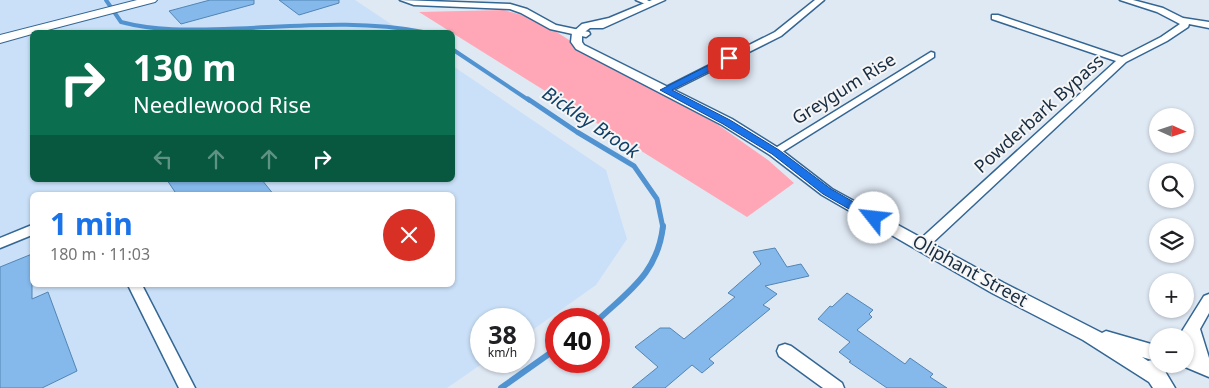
<!DOCTYPE html>
<meta charset="utf-8">
<style>
:root{--surface:#fff;--page:#f6f6f6;--text:#202124;--muted:#757577;--accent:#1a73e8}
body{margin:0;font-family:"Noto Sans",sans-serif;background:var(--page);color:var(--text);height:100vh;display:flex;flex-direction:column;font-size:19px;white-space:nowrap}
*{box-sizing:border-box;margin:0}
p{font-size:16px;color:var(--muted)}
.icon{flex:none;width:28px;height:28px;fill:none;stroke:currentColor;stroke-width:2;stroke-linecap:round;stroke-linejoin:round}
.map{position:relative;flex:1;overflow:hidden}
.side{position:absolute;left:30px;top:192px;width:425px;height:95px;display:flex;flex-direction:column;background:var(--surface);border-radius:8px;box-shadow:0 1px 4px #0004}
.side>*{flex:none}
.guide{position:absolute;left:30px;top:30px;width:425px;height:152px;border-radius:8px;box-shadow:0 1px 4px #0004;background:#0b6e4f;color:#fff;overflow:hidden}
.needle{width:32px;rotate:93deg}
.fabs{position:absolute;left:1149px;top:108px;display:grid;gap:10px}
.fabs a{display:grid;place-items:center;width:45px;height:45px;border-radius:50%;background:var(--surface);box-shadow:0 1px 4px #0004;font-size:25px}
.speed{position:absolute;left:470px;top:308px;display:flex;gap:10px;font-size:25px;font-weight:700;text-align:center}
.speed>*{display:grid;place-content:center;width:65px;height:65px;border-radius:50%;background:var(--surface);box-shadow:0 1px 4px #0004;line-height:1}
.speed small{font-size:12px;font-weight:400}
.speed .limit{border:8px solid #d22;background:#fff;color:#111}
.pin{position:absolute;display:grid;place-items:center;width:42px;height:42px;color:#fff;margin:-21px;border-radius:10px;box-shadow:0 2px 8px #0006}
.me{position:absolute;width:55px;margin:-28px;rotate:299deg;stroke-linejoin:round;filter:drop-shadow(0 0 4px #0008)}
.turn{display:flex;align-items:center;gap:18px;height:105px;padding:0 20px;font-size:22px}
.turn .icon{width:65px;height:65px;stroke-width:2.5}
.turn b{display:block;font-size:35px;line-height:42px}
.lanes{display:flex;align-items:center;height:48px;padding:0 20px;background:#0003;justify-content:center;gap:25px;direction:ltr}
.lanes .off{opacity:.35}
.round{display:grid;place-items:center;flex:none;width:52px;height:52px;border-radius:26px;background:var(--page)}
.overview{display:flex;align-items:center;justify-content:space-between;height:85px;padding:0 20px}
h1{font-size:30px;font-weight:700;line-height:38px;color:var(--accent)}
.map>svg:first-child{display:block}
</style>
<div class="map">
<svg width="1209" height="388" viewBox="0 0 1209 388">
<rect width="100%" height="100%" fill="#dfe9f4"/>
<path fill="#c9e0f8" fill-rule="evenodd" d="M 0,0 L 355,0 L 403,32 L 32,32 L 32,180 L 452,180 L 453,66 L 606,170 L 627,239 L 596,285 L 524,336 L 524,319 L 481,319 L 481,361 L 486,361 L 447,388 L 0,388 ZM 32,195 L 452,195 L 452,285 L 32,285 Z"/>
<polygon fill="#ffa7b6" points="504,10 536,19 618,71 714,122 768,160 794,183 747,217 419,12"/>
<g fill="none" stroke-linecap="round" stroke-linejoin="round">
<g stroke="#5193d0" stroke-width="4">
<path d="M 106,0 L 121,22 C 155,31 189,30 224,29 C 290,27 358,19 423,32"/>
<polyline points="452,49 530,101"/>
</g>
<polyline stroke="#5193d0" stroke-width="5" points="528,99 577,132 634,166 657,199 663,228"/>
<g stroke="#5193d0" stroke-width="6">
<path d="M 599,319 C 630,290 658,272 663,226"/>
<polyline points="501,388 556,349"/>
</g>
</g>
<g fill="#85b9ec" stroke="#5285b4">
<polygon points="210,0 254,0 254,4 181,24 169,11"/>
<polygon points="279,0 339,0 339,3 299,15"/>
<polygon points="167,180 262,180 274,195 177,195"/>
<polygon points="775,248 787,267 801,264 809,276 765,286 777,294 763,305 770,309 709,359 714,363 702,373 692,365 665,388 632,388 658,367 635,347 660,328 670,328 684,339 735,297 728,293 761,264 753,252"/>
<polygon points="32,254 32,299 48,292 77,371 42,388 0,388 0,267"/>
<polygon points="847,293 873,310 869,314 872,317 857,330 905,364 910,358 933,374 930,377 947,388 887,388 849,362 851,361 839,352 850,342 818,319 830,306 832,307"/>
</g>
<g fill="none" stroke-linecap="round" stroke-linejoin="round">
<g stroke="#346693" stroke-width="3">
<g id="minor">
<polygon points="400,0 510,4 527,9 556,25 589,32 590,34 586,37 550,29 521,13 510,9 414,5"/>
<polygon points="636,0 647,0 654,4 650,6"/>
<polygon points="815,0 824,0 781,36 669,92 665,93 660,90 775,32"/>
<polygon points="1120,0 1133,0 1163,8 1183,18 1209,22 1209,28 1189,24 1188,27 1167,41 1126,62 927,248 917,248 915,245 917,242 1116,61 992,19 992,15 998,15 1122,57 1161,37 1180,24 1157,12"/>
<polygon points="931,52 934,53 934,57 779,154 771,154 769,152"/>
<polygon points="32,225 32,235 0,248 0,238"/>
<polygon points="128,285 142,285 195,388 179,388"/>
<polygon points="1209,294 1209,313 1200,329 1209,358 1209,369 1203,372 1197,370 1189,345 1185,346 1185,336 1179,336 1204,296"/>
<polygon points="785,344 791,346 842,383 844,388 823,388 779,356 777,351 779,346"/>
</g>
</g>
<g stroke="#346693" stroke-width="3">
<g id="tertiary">
<path d="M 652,0 L 665,0 L 603,28 L 590,28 L 582,34 L 582,42 L 584,45 L 732,119 L 780,149 L 832,189 L 1004,283 L 1102,333 L 1106,331 L 1158,346 L 1158,364 L 1163,364 L 1166,373 L 1175,388 L 1153,388 L 1149,382 L 1083,340 L 992,293 L 822,195 L 770,155 L 722,125 L 576,49 L 571,42 L 572,33 L 582,24 L 609,18 ZM 1142,357 L 1152,360 L 1148,361 Z"/>
<polygon points="1185,350 1209,360 1209,377 1178,364 1185,364"/>
</g>
</g>
<g stroke="#346693" stroke-width="2">
<polygon id="secondary" points="137,0 157,0 155,2 40,32 32,32 32,34 0,43 0,35"/>
</g>
<use href="#minor" fill="#fff" fill-rule="evenodd"/>
<use href="#tertiary" fill="#fff" fill-rule="evenodd"/>
<use href="#secondary" fill="#fff" fill-rule="evenodd"/>
</g>
<polygon fill="#1a73e8" stroke="#114b97" points="729,55 734,58 732,60 672,90 730,120 779,150 831,189 878,216 880,218 878,221 870,221 823,194 772,154 723,124 660,90"/>
<g text-anchor="middle" stroke-width="4" stroke-linejoin="round" paint-order="stroke">
<g font-size="18" fill="#172c40" stroke="#f5f5f5">
<text transform="translate(844 89) rotate(-32)" y="6">Greygum Rise</text>
<text transform="translate(1039 114) rotate(-42)" y="6">Powderbark Bypass</text>
<text transform="translate(970 271) rotate(29)" y="6">Oliphant Street</text>
</g>
<g font-size="19" font-style="italic" fill="#0f4069" stroke="#f5f5f5">
<text transform="translate(591 122) rotate(34)" y="7">Bickley Brook</text>
</g>
</g>
</svg>
<div class="fabs">
<a><svg class="needle" viewBox="-14 -14 28 28"><path d="M0-13l5 13h-10z" fill="#e53935"/><path d="M0 13l5-13h-10z" fill="#757577"/></svg></a>
<a><svg class="icon" aria-label="search" viewBox="0 0 24 24"><circle cx="10" cy="10" r="6"/><path d="M15 15l6 6"/></svg></a>
<a><svg class="icon" aria-label="layers" viewBox="0 0 24 24"><path d="M12 4l9 5-9 5-9-5zM3 14l9 5 9-5"/></svg></a>
<a>+</a>
<a>−</a>
</div>
<div class="speed"><div>38<small>km/h</small></div><div class="limit">40</div></div>
<div class="pin" style="left:729px;top:58px;background:#d93025"><svg class="icon" aria-label="arrive" viewBox="0 0 24 24"><path d="M6 21V4h12l-3 4 3 4H6"/></svg></div>
<svg class="me" style="left:874px;top:218px" viewBox="-20 -20 40 40"><circle r="19" fill="#fff"/><path d="M0-13L10 11 0 6-10 11z" fill="#1a73e8"/></svg>
<div class="guide">
<div class="turn"><svg class="icon" aria-label="right" viewBox="0 0 24 24"><path d="M7 20v-9h11M14 6l5 5-5 5"/></svg><div><b>130 m</b>Needlewood Rise</div></div>
<div class="lanes"><svg class="icon off" aria-label="left" viewBox="0 0 24 24"><path d="M17 20v-9H6M10 6l-5 5 5 5"/></svg><svg class="icon off" aria-label="ahead" viewBox="0 0 24 24"><path d="M12 20V5M6 11l6-6 6 6"/></svg><svg class="icon off" aria-label="ahead" viewBox="0 0 24 24"><path d="M12 20V5M6 11l6-6 6 6"/></svg><svg class="icon" aria-label="right" viewBox="0 0 24 24"><path d="M7 20v-9h11M14 6l5 5-5 5"/></svg></div>
</div>
<section class="side">
<div class="overview"><div><h1>1 min</h1><p>180 m · 11:03</p></div><a class="round" style="background:#d93025;color:#fff"><svg class="icon" aria-label="close" viewBox="0 0 24 24"><path d="M6 6l12 12M18 6L6 18"/></svg></a></div>
</section>
</div>
